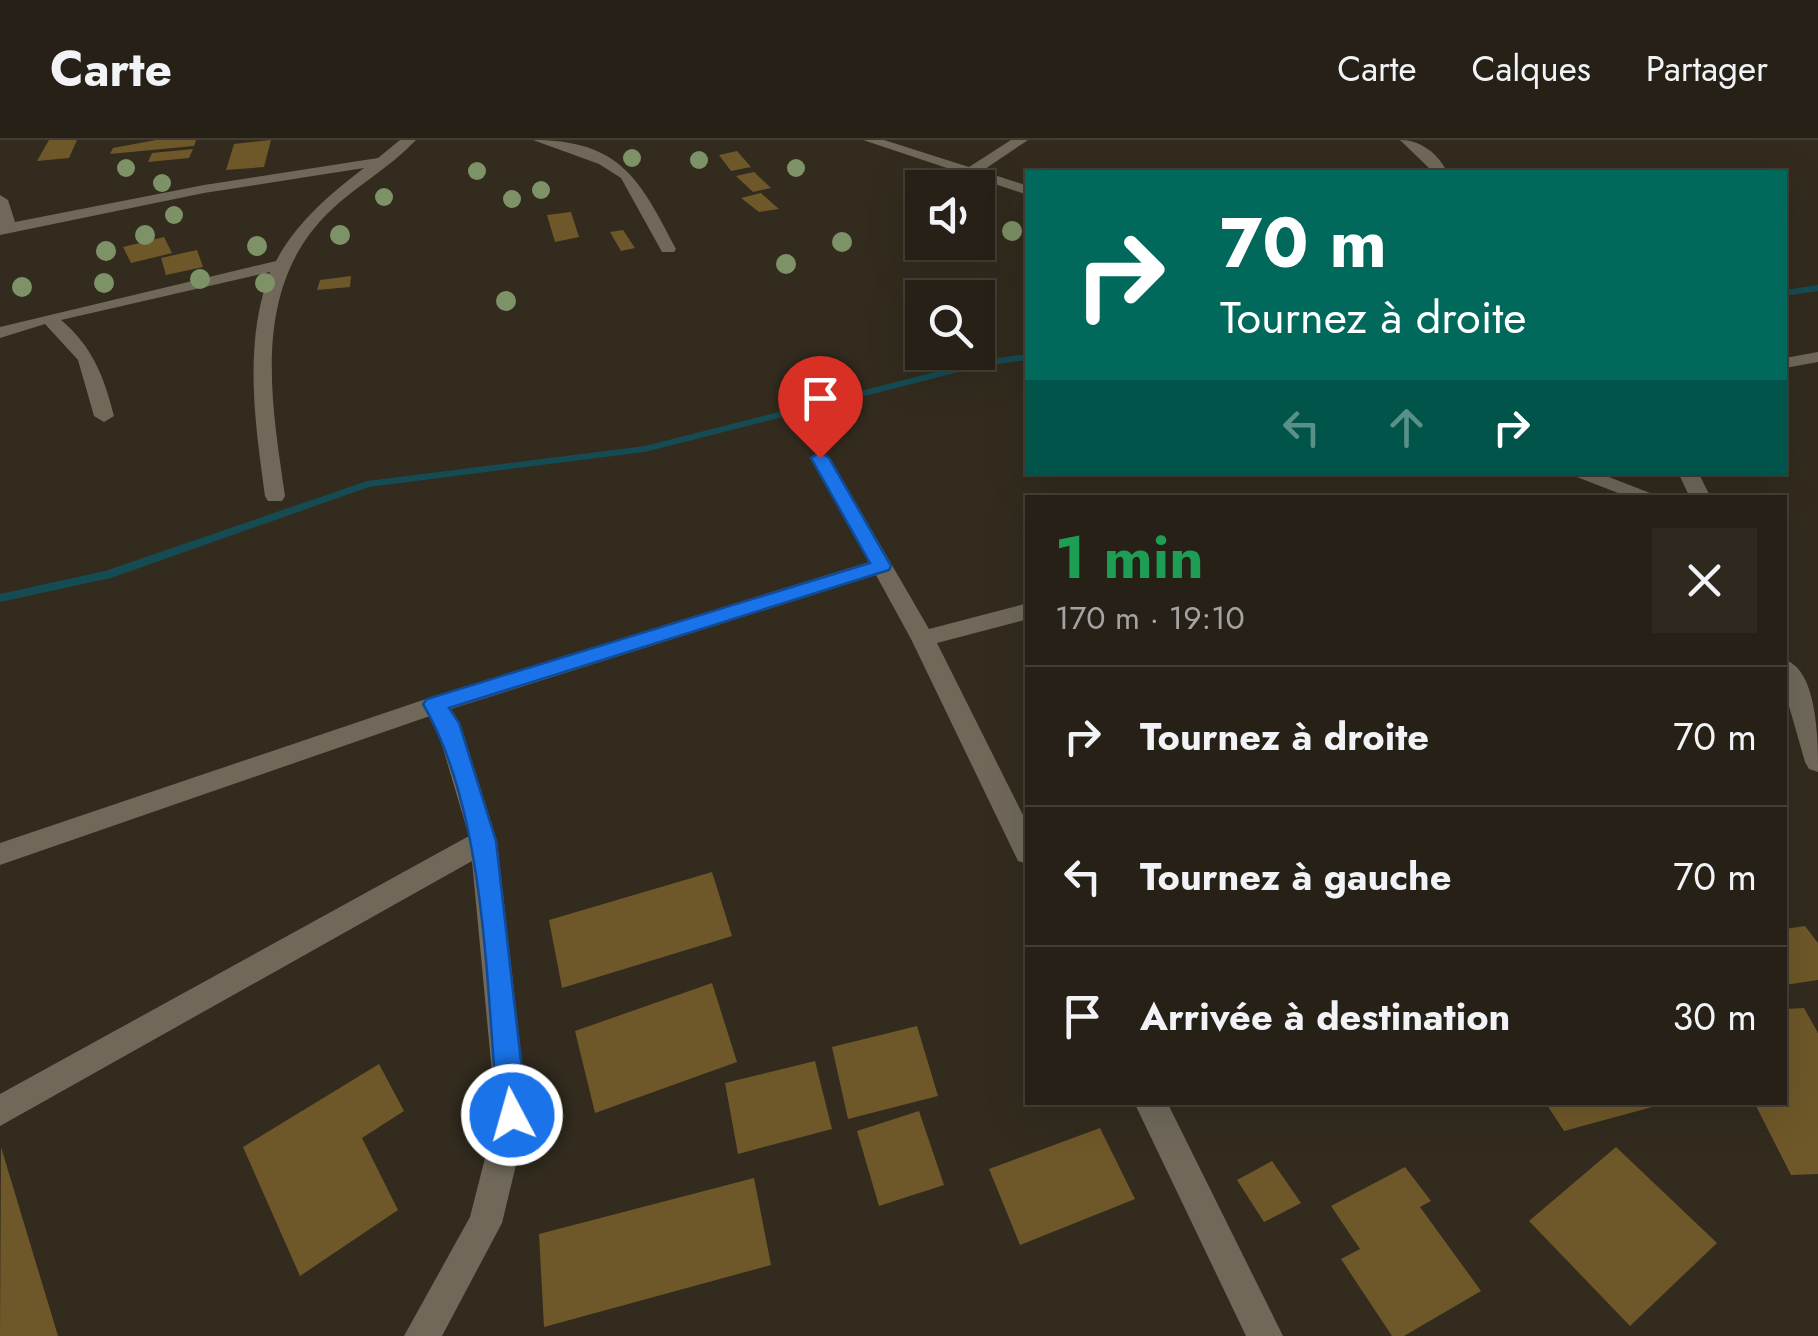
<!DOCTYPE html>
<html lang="fr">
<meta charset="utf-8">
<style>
:root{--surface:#262016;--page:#2e281f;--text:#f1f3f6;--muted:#a4a3a1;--line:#423e35}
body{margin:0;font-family:Jost,sans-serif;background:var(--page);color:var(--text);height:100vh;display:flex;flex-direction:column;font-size:38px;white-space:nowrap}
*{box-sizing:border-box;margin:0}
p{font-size:32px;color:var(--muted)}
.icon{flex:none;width:55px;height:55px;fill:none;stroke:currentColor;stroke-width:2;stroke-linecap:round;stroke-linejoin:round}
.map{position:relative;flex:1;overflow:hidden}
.details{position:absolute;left:1025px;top:355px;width:762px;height:610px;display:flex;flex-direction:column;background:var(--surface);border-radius:0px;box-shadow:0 10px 40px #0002,0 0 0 2px var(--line)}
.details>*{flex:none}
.guide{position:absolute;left:1025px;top:30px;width:762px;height:305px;border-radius:0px;box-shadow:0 10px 40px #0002,0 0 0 2px var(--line);background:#00695c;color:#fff;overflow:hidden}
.fabs{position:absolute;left:905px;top:30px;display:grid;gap:20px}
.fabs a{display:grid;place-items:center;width:90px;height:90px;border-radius:0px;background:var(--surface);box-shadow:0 10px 40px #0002,0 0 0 2px var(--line);font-size:50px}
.pin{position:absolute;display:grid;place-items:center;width:85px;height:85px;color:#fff;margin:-102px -42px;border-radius:50% 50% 50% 0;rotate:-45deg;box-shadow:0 0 10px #0007}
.pin .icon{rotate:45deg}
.me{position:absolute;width:110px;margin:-55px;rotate:354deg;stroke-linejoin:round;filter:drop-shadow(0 0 8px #0008)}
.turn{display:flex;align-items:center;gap:35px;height:210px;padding:0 30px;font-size:45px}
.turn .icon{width:130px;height:130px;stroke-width:2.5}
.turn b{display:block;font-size:70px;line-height:85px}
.lanes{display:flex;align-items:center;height:95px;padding:0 30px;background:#0003;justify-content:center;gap:50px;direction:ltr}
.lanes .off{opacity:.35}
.round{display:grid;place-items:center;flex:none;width:105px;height:105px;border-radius:0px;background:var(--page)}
.headline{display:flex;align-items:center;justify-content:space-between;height:170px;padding:0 30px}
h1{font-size:60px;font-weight:700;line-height:75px;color:#1e9e55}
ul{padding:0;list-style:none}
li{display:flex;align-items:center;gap:30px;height:140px;padding:0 30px;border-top:2px solid var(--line)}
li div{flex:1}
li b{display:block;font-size:38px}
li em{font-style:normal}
header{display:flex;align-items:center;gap:60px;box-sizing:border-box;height:140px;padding:0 50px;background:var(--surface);border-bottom:2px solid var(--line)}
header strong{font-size:48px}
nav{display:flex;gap:55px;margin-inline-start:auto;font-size:35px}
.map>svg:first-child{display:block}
</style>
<header>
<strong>Carte</strong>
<nav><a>Carte</a><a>Calques</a><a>Partager</a></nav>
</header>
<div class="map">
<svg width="1818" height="1196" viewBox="0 0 1818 1196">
<rect width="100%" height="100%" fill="#322b1e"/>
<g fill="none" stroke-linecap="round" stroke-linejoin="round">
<g fill="#154c53" fill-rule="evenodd">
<polygon points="1818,145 1818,151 1785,156 1785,150"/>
<polygon points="1028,214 1028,220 982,226 645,312 369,347 111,438 0,462 0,454 105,431 367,341 645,306 982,220"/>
</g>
</g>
<g fill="#6e5829">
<polygon points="49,0 77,0 69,18 37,21"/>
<polygon points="156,0 196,0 194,6 110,14 113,8"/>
<polygon points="271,0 264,27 226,30 234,4"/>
<polygon points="193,9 189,18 148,22 152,13"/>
<polygon points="737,11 751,27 731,31 719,15"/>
<polygon points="754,32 771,48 753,52 736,36"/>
<polygon points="761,53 779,69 759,72 741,58"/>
<polygon points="571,72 579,97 555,102 547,75"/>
<polygon points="623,90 635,108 621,111 610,92"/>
<polygon points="164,97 172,113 131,123 123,107"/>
<polygon points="197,110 203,127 166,135 161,118"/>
<polygon points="351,136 350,147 317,150 320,140"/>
<polygon points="712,732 732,796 562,848 549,780"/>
<polygon points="1805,786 1818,803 1818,840 1785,845 1785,789"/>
<polygon points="712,843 737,922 595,973 575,891"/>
<polygon points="1804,868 1818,893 1818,1034 1791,1035 1754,962 1785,962 1785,869"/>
<polygon points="917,886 938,956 848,979 832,907"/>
<polygon points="815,921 832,989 738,1014 725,943"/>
<polygon points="379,924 404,971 362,998 398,1070 300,1136 243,1007"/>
<polygon points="1545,962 1654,962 1656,966 1564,991"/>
<polygon points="919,971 944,1045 879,1066 857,991"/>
<polygon points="1100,988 1135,1059 1020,1105 989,1029"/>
<polygon points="1,1007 58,1196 0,1196"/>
<polygon points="1616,1007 1717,1103 1630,1186 1529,1081"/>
<polygon points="1272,1021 1301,1063 1264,1082 1237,1040"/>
<polygon points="1405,1027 1431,1061 1420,1067 1481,1151 1404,1196 1392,1196 1341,1119 1360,1109 1331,1066"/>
<polygon points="754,1038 771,1125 544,1187 539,1094"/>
</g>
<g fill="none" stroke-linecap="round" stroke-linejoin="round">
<g fill="#70695a" fill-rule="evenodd">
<path d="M 400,0 L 416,0 C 390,28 355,46 328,73 C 251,149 271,260 285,356 L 282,361 L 268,361 L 265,356 C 255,282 243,205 270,132 L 61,180 C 93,207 104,237 114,276 L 104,282 L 94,276 L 78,220 L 45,184 L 0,198 L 0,187 L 276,121 C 297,82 329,55 364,28 L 204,53 L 0,95 L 0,55 L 8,60 L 15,82 L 204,45 L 378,18 Z"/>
<path d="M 533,0 C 621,0 640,40 676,109 L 674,112 L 662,112 L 621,38 L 599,24 Z"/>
<polygon points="863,0 884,0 969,27 1011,0 1028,0 982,31 1028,46 1028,55"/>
<path d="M 1400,0 C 1420,0 1438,13 1447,32 L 1433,32 Z"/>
<polygon points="1818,212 1818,222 1785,228 1785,218"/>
<polygon points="820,312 830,318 929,489 1028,463 1028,479 937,503 1028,685 1028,724 1018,721 911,499 876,435 451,569 460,583 497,701 528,975 502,1083 442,1196 404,1196 470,1077 496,975 472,721 0,986 0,954 469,696 436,585 430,576 0,725 0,703 426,559 869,422 810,318"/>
<polygon points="1564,332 1596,332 1663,358 1631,358"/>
<polygon points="1678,332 1698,332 1711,358 1690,358"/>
<path d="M 1785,520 C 1818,530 1818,603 1818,632 L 1809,629 L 1805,622 L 1785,552 Z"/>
<polygon points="1134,962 1167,962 1283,1196 1246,1196"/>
</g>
</g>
<g fill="#7e9267">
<circle cx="632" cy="18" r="9"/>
<circle cx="699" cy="20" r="9"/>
<circle cx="126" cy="28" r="9"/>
<circle cx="796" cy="28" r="9"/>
<circle cx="477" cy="31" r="9"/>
<circle cx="162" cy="43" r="9"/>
<circle cx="541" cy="50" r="9"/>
<circle cx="384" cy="57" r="9"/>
<circle cx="512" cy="59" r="9"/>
<circle cx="174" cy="75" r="9"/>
<circle cx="1012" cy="91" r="10"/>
<circle cx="145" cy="95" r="10"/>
<circle cx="340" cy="95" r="10"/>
<circle cx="842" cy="102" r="10"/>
<circle cx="257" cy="106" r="10"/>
<circle cx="106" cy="111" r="10"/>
<circle cx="786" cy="124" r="10"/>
<circle cx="200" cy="139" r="10"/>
<circle cx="104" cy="143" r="10"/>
<circle cx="265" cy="143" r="10"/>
<circle cx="22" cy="147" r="10"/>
<circle cx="506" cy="161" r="10"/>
</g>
<path fill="#1a73e8" stroke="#114b97" stroke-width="2.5" d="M 820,312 L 829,318 L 891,426 L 889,430 L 449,568 L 459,583 L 496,701 L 527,975 L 523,985 L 512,989 L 502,985 L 498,975 C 486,850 487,673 423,564 L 427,559 L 870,423 L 811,318 Z"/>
</svg>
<div class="fabs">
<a><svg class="icon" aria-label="sound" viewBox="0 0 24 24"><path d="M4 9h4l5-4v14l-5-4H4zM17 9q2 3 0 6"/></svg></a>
<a><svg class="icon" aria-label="search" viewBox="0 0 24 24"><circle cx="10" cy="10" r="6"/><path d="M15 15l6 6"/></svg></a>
</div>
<div class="pin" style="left:820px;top:318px;background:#d93025"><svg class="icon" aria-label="arrive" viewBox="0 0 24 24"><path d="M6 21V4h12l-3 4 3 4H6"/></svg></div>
<svg class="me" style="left:512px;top:975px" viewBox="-20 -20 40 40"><circle r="17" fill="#1a73e8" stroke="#fff" stroke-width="3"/><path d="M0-11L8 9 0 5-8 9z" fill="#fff"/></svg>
<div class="guide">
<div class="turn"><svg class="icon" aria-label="right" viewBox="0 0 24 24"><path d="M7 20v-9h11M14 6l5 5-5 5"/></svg><div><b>70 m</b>Tournez à droite</div></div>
<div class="lanes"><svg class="icon off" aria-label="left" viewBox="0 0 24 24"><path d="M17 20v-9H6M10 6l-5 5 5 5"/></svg><svg class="icon off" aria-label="ahead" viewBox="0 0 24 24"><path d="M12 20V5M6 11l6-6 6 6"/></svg><svg class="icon" aria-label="right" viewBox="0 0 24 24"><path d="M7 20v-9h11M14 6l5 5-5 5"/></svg></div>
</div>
<section class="details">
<div class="headline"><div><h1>1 min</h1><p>170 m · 19:10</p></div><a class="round"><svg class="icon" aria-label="close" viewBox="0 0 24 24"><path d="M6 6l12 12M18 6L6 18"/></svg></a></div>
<ul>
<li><svg class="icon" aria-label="right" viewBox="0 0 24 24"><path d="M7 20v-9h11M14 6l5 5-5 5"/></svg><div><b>Tournez à droite</b></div><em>70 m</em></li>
<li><svg class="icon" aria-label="left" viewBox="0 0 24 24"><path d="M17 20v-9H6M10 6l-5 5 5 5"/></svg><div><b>Tournez à gauche</b></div><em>70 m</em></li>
<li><svg class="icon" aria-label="arrive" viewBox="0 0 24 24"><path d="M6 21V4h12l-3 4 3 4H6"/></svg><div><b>Arrivée à destination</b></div><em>30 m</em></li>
</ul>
</section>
</div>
